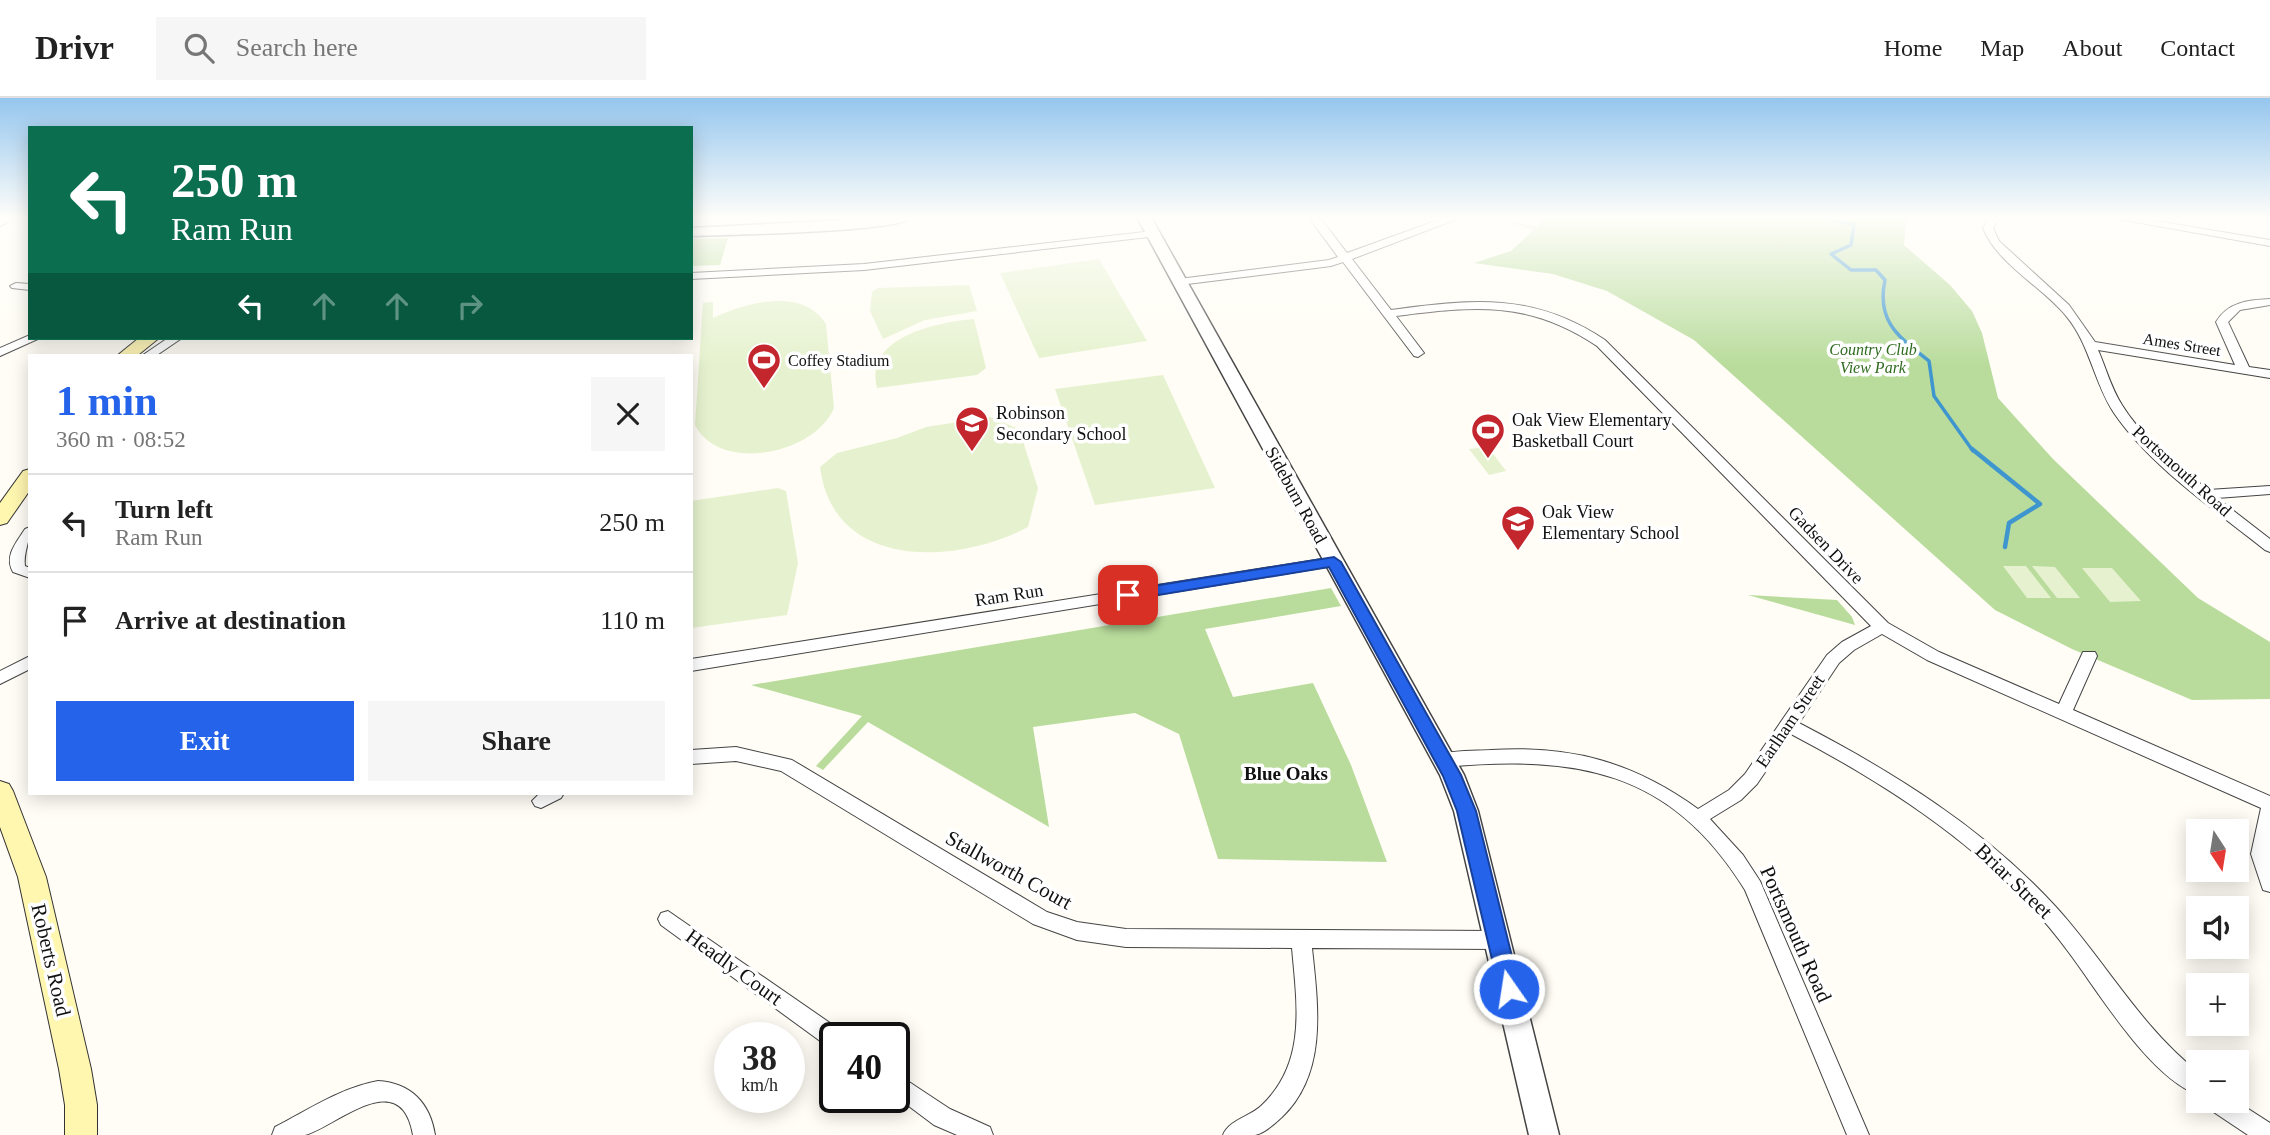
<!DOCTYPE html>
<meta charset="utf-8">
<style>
:root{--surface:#fff;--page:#f6f6f6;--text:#222;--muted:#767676;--line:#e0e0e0;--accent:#2563eb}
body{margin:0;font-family:Georgia,serif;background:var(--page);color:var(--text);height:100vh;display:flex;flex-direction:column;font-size:26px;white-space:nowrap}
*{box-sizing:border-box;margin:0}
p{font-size:23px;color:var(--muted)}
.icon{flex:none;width:38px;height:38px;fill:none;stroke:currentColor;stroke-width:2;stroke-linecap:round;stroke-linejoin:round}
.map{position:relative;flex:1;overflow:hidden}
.side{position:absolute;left:28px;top:256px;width:665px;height:441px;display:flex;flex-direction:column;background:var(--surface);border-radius:0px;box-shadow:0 4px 18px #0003}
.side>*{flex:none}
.top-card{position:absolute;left:28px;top:28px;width:665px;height:214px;border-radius:0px;box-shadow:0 4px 18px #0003;background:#0b6e4f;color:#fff;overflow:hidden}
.needle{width:46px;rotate:168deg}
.buttons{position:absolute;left:2186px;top:721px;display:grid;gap:14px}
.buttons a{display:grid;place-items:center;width:63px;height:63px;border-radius:0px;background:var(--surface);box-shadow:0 4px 18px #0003;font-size:35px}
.speed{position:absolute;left:714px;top:924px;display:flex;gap:14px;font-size:35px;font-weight:700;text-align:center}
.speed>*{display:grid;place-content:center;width:91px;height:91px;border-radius:50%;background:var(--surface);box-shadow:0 4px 18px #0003;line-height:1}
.speed small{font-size:18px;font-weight:400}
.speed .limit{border:4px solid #111;border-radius:10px;background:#fff;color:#111}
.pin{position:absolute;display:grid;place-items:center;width:60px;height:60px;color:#fff;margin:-30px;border-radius:14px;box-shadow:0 4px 10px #0006}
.me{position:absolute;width:77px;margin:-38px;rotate:347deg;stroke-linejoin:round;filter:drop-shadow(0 0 5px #0008)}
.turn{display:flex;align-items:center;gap:24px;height:147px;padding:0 28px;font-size:32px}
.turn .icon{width:91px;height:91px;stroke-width:2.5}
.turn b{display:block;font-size:49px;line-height:60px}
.lanes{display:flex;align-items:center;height:66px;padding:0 28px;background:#0003;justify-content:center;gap:35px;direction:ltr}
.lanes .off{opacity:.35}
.round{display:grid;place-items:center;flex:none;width:74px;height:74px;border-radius:0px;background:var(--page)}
.head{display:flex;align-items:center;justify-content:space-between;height:119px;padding:0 28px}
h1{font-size:42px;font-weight:600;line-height:52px;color:var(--accent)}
.action{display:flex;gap:14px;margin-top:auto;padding:14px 28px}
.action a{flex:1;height:80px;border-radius:0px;background:var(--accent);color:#fff;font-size:28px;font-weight:600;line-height:80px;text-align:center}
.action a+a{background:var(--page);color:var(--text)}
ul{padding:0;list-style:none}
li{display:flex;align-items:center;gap:21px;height:98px;padding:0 28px;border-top:2px solid var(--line)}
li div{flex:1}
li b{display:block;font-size:26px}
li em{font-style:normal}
header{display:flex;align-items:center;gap:42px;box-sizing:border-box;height:98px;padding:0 35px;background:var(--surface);border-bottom:2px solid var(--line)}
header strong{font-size:33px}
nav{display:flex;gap:38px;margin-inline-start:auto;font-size:24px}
.search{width:490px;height:63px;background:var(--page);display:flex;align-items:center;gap:18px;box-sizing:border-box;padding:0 24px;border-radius:0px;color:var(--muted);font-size:26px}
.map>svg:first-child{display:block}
</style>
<header>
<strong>Drivr</strong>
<div class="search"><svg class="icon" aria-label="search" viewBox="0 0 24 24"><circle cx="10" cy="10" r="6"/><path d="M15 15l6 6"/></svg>Search here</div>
<nav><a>Home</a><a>Map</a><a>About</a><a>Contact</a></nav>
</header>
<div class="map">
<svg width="2270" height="1037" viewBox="0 0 2270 1037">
<rect width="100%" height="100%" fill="#fffdf5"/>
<g fill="#b9dc9c">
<polygon points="1499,121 1537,129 1543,121 1906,121 1904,147 1950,187 1972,213 1982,235 1998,300 2053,361 2198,500 2270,544 2270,601 2192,602 2072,551 1995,512 1694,242 1607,193 1553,176 1474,165 1511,153 1534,132"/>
<polygon points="728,140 720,167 691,168 691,141"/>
<polygon points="1331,490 1341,508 1205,531 1233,599 1313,585 1351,667 1387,764 1218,761 1179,636 1135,615 1033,629 1049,729 868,624 823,672 816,668 862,618 751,587"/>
<polygon points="1748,497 1837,502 1852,519 1855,527"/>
</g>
<g fill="#e6f2cf">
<polygon points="1099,161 1147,243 1039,260 1000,175"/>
<polygon points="969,187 977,213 925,222 883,241 870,213 872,194 878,190"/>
<path d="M 713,204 L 713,220 C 746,205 802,188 826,226 L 834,310 C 815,356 720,376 695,327 L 703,205 Z"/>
<path d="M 974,221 L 986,270 L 977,277 L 877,290 C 863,239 938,224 974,221 Z"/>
<polygon points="1163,277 1215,390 1095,407 1055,291"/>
<path d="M 990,319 L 1019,331 L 1038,390 L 1028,429 C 956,467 833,473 820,369 L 837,355 L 897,340 L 926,329 Z"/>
<polygon points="1488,349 1506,373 1489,377 1469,351"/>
<polygon points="778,390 786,393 798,465 787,517 691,530 691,403"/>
<polygon points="2003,468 2026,468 2051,500 2027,500"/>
<polygon points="2032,468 2055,469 2080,500 2057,500"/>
<polygon points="2082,470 2112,470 2141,503 2110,504"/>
</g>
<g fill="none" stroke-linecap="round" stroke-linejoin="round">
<path stroke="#3f96cf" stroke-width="3.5" d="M 1833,121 L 1854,127 L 1851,147 L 1831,156 L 1851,172 L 1876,172 L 1885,182 C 1876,224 1899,239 1929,263 L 1934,298 L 1973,353"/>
<polyline stroke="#3f96cf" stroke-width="4.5" points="1972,351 2040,406 2009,425 2005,449"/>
<g stroke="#444" stroke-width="2">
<g id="minor">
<polygon points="0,121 13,121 0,128"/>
<path d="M 1310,121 L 1321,121 L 1347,155 L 1441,121 L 1457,121 L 1352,161 L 1391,212 C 1473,201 1533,194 1605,242 L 1888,525 L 1939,554 L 2059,606 L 2083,554 L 2095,554 L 2097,558 L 2073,612 L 2270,698 L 2270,794 L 2263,792 L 2251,756 L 2261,710 L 1927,562 L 1882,536 L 1854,552 L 1839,565 L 1799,625 C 1893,674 1984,730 2056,809 C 2105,863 2140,928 2198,974 L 2198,997 C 2148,978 2099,894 2067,852 C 2051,830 2033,810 2014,791 C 1949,727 1871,678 1791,636 L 1757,686 L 1741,702 L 1710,721 L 1743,757 L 1760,783 L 1869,1037 L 1847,1037 L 1745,792 C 1670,671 1576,657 1444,669 L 1438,667 L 1435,662 L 1438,657 C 1454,652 1474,653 1491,652 C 1571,647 1633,664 1698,711 L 1729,692 L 1745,676 L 1827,557 L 1842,544 L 1871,528 L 1597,248 C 1529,202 1474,208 1396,218 L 1424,255 L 1418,259 L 1414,258 L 1343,164 L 1331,168 L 1179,187 L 1173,184 L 1179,181 L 1329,162 L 1338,159 Z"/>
<path d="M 1989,121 L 1999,121 L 1993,130 L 1999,143 L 2069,207 L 2095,244 L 2235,267 L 2216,224 C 2228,204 2248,202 2270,201 L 2270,207 L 2240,212 L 2228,224 L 2249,269 L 2270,272 L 2270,280 L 2098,252 C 2106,270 2111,290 2122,307 C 2142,340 2178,367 2208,392 L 2270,388 L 2270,396 L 2217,400 L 2270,441 L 2270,454 L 2265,452 C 2215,412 2150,368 2114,315 C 2094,285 2090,247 2067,219 C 2042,188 1998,167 1983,130 Z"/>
<polygon points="2118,121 2144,121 2270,142 2270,148"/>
<polygon points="1153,133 1157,134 1157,138 864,172 691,181 691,175 864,166"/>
<polygon points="16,185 30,186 30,192 12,190 10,188"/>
<polygon points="30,237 30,240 40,240 0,258 0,250"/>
<polygon points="168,240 182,240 157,257 143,257"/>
<path d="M 30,429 C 30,444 23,455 25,468 L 30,470 L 30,480 L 13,474 C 4,458 16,445 25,431 Z"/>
<polygon points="1334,459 1339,461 1342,464 1339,467 691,573 691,561"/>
<polygon points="30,558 30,571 0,586 0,573"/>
<path d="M 736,649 L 792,662 L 1047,814 L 1077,824 L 1126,831 L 1498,833 L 1505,836 L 1508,842 L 1505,848 L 1498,851 L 1312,850 C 1318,907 1328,975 1282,1019 C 1274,1026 1265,1035 1255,1037 C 1245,1037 1233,1037 1223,1037 C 1229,1022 1249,1019 1261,1008 C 1307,965 1297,907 1292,850 L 1126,849 L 1077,842 L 1033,826 L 781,673 L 736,663 L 691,666 L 691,652 Z"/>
<polygon points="540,695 564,695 561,700 541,710 535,708 532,703"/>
<polygon points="668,813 843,934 845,940 835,940 835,951 827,948 661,827 658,821 661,815"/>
<polygon points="894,974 950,1011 990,1029 993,1037 957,1037 934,1027 894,997"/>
<path d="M 378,983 C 411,985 430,1005 435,1037 L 413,1037 C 401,965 334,1030 305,1037 C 295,1037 282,1037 272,1037 L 275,1029 C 308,1012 340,990 378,983 Z"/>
<polygon points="2206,1003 2236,1003 2270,1025 2270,1037 2248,1037 2209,1011"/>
</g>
</g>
<g stroke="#444" stroke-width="3">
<g id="tertiary">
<path d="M 866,121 L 909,121 C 892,134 724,137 691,138 L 691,130 Z"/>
<polygon points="1138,121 1152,121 1464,677 1478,713 1559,1037 1529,1037 1454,713 1440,677"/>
</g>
</g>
<g stroke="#333" stroke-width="2">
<g id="secondary">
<polygon points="139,240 159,240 138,257 118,257"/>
<polygon points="30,371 30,392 7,425 0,427 0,405 23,373"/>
<polygon points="0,683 9,686 13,693 46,779 91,971 97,1007 97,1037 65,1037 65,1007 59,971 18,779 0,729"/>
</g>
</g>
<use href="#minor" fill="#fff" fill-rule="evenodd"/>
<use href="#tertiary" fill="#fff" fill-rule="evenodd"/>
<use href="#secondary" fill="#fff6b0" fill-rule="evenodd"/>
</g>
<linearGradient id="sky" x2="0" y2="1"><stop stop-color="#95c6ee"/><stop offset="0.45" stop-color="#fffefa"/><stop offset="1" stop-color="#fffefa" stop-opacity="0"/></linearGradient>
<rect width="2270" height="267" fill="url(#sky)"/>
<polygon fill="#2563eb" stroke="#184099" stroke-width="2" points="1334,459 1341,464 1461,677 1476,713 1520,891 1517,897 1509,900 1502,897 1499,891 1457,713 1443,678 1329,469 1128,502 1120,497 1128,492"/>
<defs>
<g id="stadium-pin" transform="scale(1.75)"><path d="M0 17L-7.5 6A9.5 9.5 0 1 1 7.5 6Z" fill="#c4262e" stroke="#fff"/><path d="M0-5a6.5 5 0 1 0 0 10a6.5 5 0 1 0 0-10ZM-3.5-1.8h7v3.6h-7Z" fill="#fff"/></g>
<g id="school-pin" transform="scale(1.75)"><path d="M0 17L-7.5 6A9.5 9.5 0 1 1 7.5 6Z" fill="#c4262e" stroke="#fff"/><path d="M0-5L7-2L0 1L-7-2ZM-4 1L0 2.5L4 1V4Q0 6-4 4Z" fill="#fff"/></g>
</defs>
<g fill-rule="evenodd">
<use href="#stadium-pin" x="764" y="262"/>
<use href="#school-pin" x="972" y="325"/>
<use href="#stadium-pin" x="1488" y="332"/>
<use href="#school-pin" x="1518" y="424"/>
</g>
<g text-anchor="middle" stroke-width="7" stroke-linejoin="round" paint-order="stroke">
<g font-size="16" fill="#111" stroke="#fff">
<text transform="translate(2182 246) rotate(9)" y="6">Ames Street</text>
</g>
<g font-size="16" font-style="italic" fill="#2f6b1f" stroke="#fff">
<text x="1873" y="257">Country Club<tspan x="1873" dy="18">View Park</tspan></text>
</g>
<g font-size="16" fill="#111" stroke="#fff" text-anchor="start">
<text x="788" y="268">Coffey Stadium</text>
</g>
<g font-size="18" fill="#111" stroke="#fff" text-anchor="start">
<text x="996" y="321">Robinson<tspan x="996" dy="21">Secondary School</tspan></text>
<text x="1512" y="328">Oak View Elementary<tspan x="1512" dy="21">Basketball Court</tspan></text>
<text x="1542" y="420">Oak View<tspan x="1542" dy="21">Elementary School</tspan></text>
</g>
<g font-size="18" fill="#111" stroke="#fff">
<text transform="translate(2182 373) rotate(42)" y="6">Portsmouth Road</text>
<text transform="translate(1296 397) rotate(61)" y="6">Sideburn Road</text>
<text transform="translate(1826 447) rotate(46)" y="6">Gadsen Drive</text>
<text transform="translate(1009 497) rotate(-9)" y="6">Ram Run</text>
<text transform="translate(1790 623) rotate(-56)" y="6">Earlham Street</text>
</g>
<g font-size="19" font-weight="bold" fill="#111" stroke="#fff">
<text x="1286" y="682">Blue Oaks</text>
</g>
<g font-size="21" fill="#111" stroke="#fff">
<text transform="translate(1009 772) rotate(29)" y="7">Stallworth Court</text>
<text transform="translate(2014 783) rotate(44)" y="7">Briar Street</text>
<text transform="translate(1796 836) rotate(66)" y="7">Portsmouth Road</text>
<text transform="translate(51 862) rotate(77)" y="7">Roberts Road</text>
<text transform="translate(734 869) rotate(36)" y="7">Headly Court</text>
</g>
</g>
</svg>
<div class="buttons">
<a><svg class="needle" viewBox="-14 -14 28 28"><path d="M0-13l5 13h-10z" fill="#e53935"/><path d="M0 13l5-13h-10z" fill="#767676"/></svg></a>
<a><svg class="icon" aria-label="sound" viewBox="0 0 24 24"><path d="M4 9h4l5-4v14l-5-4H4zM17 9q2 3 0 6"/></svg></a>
<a>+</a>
<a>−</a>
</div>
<div class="speed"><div>38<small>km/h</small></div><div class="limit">40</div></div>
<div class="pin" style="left:1128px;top:497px;background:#d93025"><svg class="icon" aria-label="arrive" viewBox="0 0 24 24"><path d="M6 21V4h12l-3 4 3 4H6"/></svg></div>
<svg class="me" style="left:1509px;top:891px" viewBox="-20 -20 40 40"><circle r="17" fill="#2563eb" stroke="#fff" stroke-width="3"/><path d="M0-11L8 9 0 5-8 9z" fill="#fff"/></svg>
<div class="top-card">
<div class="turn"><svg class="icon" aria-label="left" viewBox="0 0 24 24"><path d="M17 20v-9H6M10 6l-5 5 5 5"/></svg><div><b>250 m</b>Ram Run</div></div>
<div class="lanes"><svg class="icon" aria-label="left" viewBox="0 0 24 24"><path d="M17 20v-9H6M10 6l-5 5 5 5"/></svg><svg class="icon off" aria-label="ahead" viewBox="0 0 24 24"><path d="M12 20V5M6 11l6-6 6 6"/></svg><svg class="icon off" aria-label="ahead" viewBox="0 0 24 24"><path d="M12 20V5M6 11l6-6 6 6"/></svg><svg class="icon off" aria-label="right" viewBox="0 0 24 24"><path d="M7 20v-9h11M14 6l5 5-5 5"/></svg></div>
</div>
<section class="side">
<div class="head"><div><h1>1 min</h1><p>360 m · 08:52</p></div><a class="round"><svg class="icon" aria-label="close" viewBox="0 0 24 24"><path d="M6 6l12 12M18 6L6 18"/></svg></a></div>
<ul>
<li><svg class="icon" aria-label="left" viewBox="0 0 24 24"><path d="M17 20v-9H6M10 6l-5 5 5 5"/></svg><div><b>Turn left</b><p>Ram Run</p></div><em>250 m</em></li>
<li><svg class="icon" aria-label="arrive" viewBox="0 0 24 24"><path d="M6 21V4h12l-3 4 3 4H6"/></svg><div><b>Arrive at destination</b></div><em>110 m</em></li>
</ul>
<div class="action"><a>Exit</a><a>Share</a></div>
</section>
</div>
